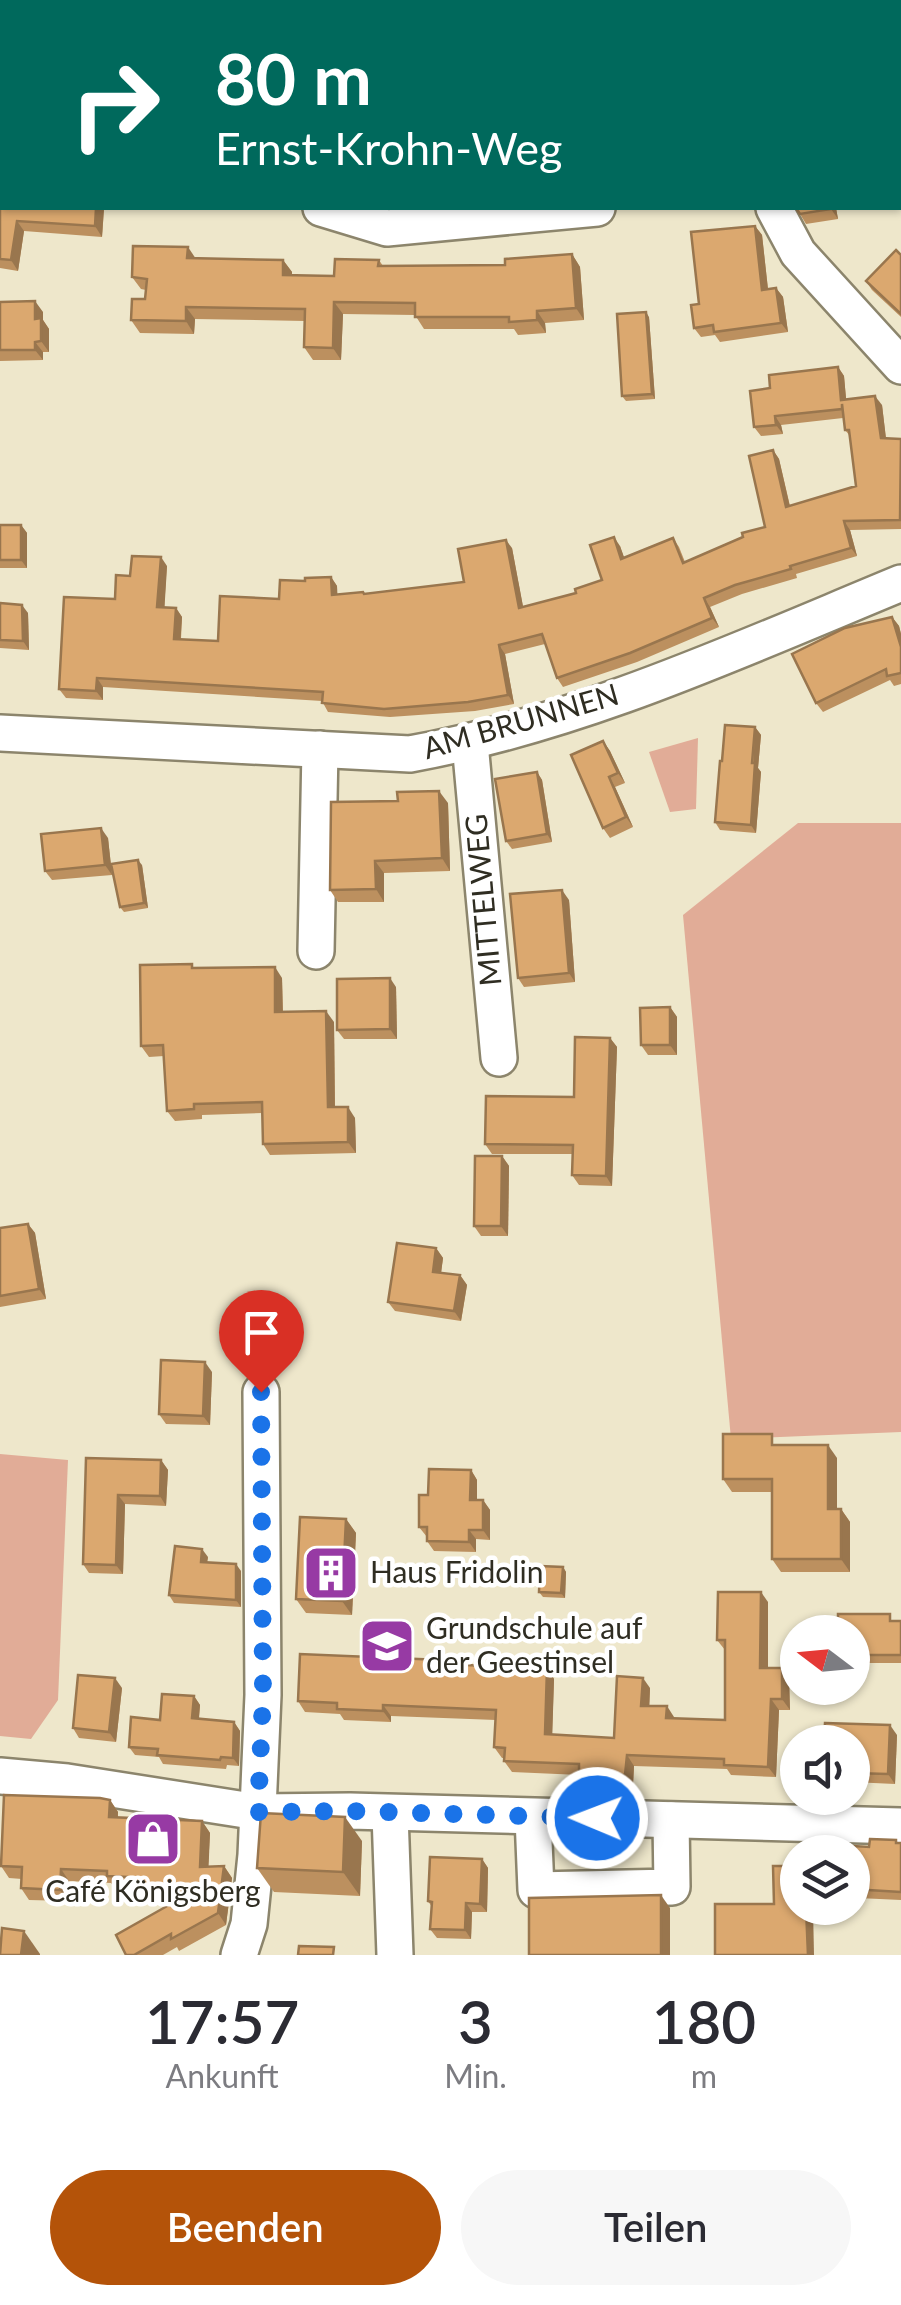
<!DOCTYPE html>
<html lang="de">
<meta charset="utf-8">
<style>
:root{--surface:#fff;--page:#f7f7f7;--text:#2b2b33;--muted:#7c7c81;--accent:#b45309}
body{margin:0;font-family:Lato,sans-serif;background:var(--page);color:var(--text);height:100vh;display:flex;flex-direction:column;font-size:38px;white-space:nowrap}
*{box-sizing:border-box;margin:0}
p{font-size:32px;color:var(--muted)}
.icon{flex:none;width:55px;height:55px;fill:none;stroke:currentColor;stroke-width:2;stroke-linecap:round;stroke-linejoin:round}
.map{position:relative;height:1955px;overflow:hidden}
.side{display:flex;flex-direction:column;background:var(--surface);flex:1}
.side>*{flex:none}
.top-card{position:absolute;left:0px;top:0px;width:902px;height:210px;box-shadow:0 2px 8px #0004;background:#00695c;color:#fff;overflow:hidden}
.needle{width:65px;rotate:286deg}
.controls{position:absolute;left:780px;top:1615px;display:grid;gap:20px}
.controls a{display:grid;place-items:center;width:90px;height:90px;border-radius:50%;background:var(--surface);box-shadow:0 2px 8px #0004;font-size:50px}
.pin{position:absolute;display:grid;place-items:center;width:85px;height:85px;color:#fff;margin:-102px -42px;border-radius:50% 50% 50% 0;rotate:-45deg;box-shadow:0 0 10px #0007}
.pin .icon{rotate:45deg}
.me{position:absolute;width:110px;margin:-55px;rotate:271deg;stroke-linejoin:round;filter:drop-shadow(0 0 8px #0008)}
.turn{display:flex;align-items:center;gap:35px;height:210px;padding:0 50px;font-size:45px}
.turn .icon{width:130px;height:130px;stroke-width:2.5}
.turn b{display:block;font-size:70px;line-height:85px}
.eta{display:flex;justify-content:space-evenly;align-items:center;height:170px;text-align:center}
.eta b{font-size:60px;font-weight:600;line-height:70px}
.button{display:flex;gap:20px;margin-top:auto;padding:20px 50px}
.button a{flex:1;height:115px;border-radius:60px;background:var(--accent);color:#fff;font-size:40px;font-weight:600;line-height:115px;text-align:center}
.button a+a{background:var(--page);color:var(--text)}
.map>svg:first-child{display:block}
</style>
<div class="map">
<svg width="901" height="1955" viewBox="0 0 901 1955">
<rect width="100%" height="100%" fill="#eee7cb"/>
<g fill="#e1ac97">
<polygon points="698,738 696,809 670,812 649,752"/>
<polygon points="798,823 901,823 901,1432 731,1439 683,915"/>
<polygon points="0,1454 68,1460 58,1700 31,1739 0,1736"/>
</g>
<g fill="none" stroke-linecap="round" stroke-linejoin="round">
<g stroke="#8c856c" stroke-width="40">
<g id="minor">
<polyline points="767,2 767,0"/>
<polyline points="0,157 2,157"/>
<polyline points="321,208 387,228 597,208"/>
<polyline points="774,208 798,253 901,366"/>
<path d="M 0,733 L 410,754 C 581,723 741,649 901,583"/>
<polyline points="470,743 499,1058"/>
<polyline points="316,951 320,749"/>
<polyline points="0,1776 67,1782 258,1812 350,1811 901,1826"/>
<polyline points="390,1814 395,1955"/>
<polyline points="533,1817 536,1890 672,1887 671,1820"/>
<polyline points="239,1955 249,1924 256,1855 263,1695 261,1392"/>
</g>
</g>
<use href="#minor" stroke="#fff" stroke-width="35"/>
</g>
<g fill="#bc905f">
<polygon points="825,0 901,0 901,23 900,2 827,2"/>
<polygon points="0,191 104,208 102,237 24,231 18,271 0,268"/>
<polygon points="836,208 838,219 806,224 800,214"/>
<polygon points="755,226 762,235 768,289 776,288 783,297 788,332 720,342 715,335 701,337 694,328 699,304"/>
<polygon points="572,254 580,267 584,320 545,323 546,333 518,335 514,329 424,329 415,315 343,314 341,360 313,360 304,347 305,321 195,319 194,334 140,333 131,320 145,299 146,290 141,289 132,277 195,258 283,260 292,272 292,276 334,276 379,260 383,266 505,265"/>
<polygon points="901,255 901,317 872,290 866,281"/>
<polygon points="0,302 43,312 43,320 49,329 49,352 43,352 43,360 0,361"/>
<polygon points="649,317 655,399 626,401 622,396"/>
<polygon points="838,367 844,376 846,399 882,405 886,439 901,439 901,529 850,530 857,556 796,574 797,578 742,594 710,607 719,627 637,662 563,687 557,678 545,644 505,654 514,704 475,711 390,717 328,712 322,701 103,687 103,700 66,698 59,689 130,576 167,566 164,608 176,608 182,617 181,639 218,641 305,581 331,577 337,586 337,594 365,594 464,582 512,548 523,607 576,593 602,580 620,546 624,558 673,538 679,547 685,562 765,527 773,450 779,459 790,506 856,486 850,436 845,430 843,418 781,425 783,434 761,436 754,427 770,388"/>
<polygon points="0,525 21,525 27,533 27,568 0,568"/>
<polygon points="0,603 28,613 29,650 0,648"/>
<polygon points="892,617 899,626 901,634 901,684 894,686 890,680 823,712 816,703"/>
<polygon points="755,727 761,735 758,768 761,772 756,833 720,830 715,822 722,761"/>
<polygon points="603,741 610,751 625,783 615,787 633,827 610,838 603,828"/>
<polygon points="537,772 542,780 552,842 512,849 506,841"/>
<polygon points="448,803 450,871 384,873 384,902 338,902 330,890"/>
<polygon points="108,838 112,875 52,880 45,871"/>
<polygon points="142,865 148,908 124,912 120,907"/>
<polygon points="569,900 575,982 524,987 518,978"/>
<polygon points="195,968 282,978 283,1012 334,1022 335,1107 355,1118 356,1153 270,1155 263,1144 262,1113 202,1115 202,1119 175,1121 167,1111 164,1056 149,1057 141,1046"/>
<polygon points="396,987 397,1039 344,1039 337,1030"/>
<polygon points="670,1007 677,1017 677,1055 648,1055 641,1045"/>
<polygon points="610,1038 617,1047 612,1186 579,1185 572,1175 572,1154 492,1154 485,1144 574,1097"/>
<polygon points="502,1156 509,1166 508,1236 481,1236 474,1226"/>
<polygon points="28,1224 35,1233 46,1299 0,1307 0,1228"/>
<polygon points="436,1248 443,1258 441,1273 460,1275 467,1285 461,1321 395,1311 388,1302"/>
<polygon points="212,1372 210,1425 166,1424 159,1414"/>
<polygon points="780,1445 837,1458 837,1509 841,1509 850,1522 850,1572 781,1572 772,1559 772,1492 732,1492 723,1479"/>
<polygon points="86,1458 161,1460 168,1470 166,1506 125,1504 123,1574 89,1573 83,1564"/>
<polygon points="471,1470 477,1480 477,1500 483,1500 490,1510 490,1540 476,1539 476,1552 434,1551 427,1541 427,1537 419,1527 428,1495"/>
<polygon points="346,1519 356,1533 352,1615 306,1613 296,1599"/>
<polygon points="208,1557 207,1562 241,1571 241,1607 174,1603 169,1595"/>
<polygon points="563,1567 566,1572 565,1598 543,1597 539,1592"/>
<polygon points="768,1602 768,1668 789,1679 790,1710 779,1710 776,1777 731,1775 727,1769 634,1766 633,1785 586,1783 580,1775 512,1772 504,1761 504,1758 502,1758 494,1747 496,1720 391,1716 391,1722 344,1720 340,1714 305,1712 298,1701 465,1661 468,1665 547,1668 554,1679 552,1734 614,1738 650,1688 649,1706 674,1718 725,1720 725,1650 717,1640"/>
<polygon points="895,1621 901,1621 901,1663 852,1663 852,1632"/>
<polygon points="122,1688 116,1742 79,1738 73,1728"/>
<polygon points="194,1696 200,1705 199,1719 234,1722 240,1731 239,1766 227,1765 226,1769 163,1764 159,1757 135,1755 129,1747 160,1720"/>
<polygon points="897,1735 895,1784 852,1782 852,1742"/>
<polygon points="110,1800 118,1812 118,1818 202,1821 210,1833 208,1867 224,1866 232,1878 226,1925 179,1951 177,1947 163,1955 126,1955 180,1899 134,1897 128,1889 115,1888 111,1883 69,1881 68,1901 29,1900 21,1888 22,1879 9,1878 1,1866"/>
<polygon points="896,1840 898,1843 901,1843 901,1900 858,1898 852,1889 852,1878"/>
<polygon points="362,1841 360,1896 274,1892 257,1868"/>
<polygon points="482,1859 488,1868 487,1912 472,1912 471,1939 437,1938 430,1929 432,1907 428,1901"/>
</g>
<g fill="#99764e">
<polygon points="96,208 104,208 102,237 95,226"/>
<polygon points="830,208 836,208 838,219 831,209"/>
<polygon points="17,221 24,231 18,271 11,260"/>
<polygon points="755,226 762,235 769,299 762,290"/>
<polygon points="188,247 196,259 187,258"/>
<polygon points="572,254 580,267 584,320 576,308"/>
<polygon points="283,260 292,272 291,288 283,275"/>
<polygon points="776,288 783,297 788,332 781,323"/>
<polygon points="35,301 43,312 43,320 49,329 49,352 41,341 35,319"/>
<polygon points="334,302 343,314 341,360 333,348"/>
<polygon points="186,307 195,319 194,334 186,321"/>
<polygon points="537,311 545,323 546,333 537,320"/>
<polygon points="646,312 649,317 655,399 652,394"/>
<polygon points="35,342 43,352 43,360 35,350"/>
<polygon points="838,367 844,376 847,409 841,400"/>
<polygon points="875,396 882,405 887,447 881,438"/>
<polygon points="775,416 781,425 783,434 776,425"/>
<polygon points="773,450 779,459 792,516 786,507"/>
<polygon points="844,521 850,530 857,556 851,548"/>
<polygon points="21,525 27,533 27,568 21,560"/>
<polygon points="614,537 620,546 628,568 621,559"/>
<polygon points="506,540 512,548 525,617 519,608"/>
<polygon points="161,557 167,566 164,616 157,607"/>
<polygon points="331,577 337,586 338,604 332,595"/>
<polygon points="704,598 710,607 719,627 712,618"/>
<polygon points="22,605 28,613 29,650 23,641"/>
<polygon points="176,608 182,617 180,647 174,639"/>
<polygon points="892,617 899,626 901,634 901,649"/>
<polygon points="499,645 505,654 514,704 508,695"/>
<polygon points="97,678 103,687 103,700 96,691"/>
<polygon points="755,727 761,735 758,768 761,772 756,833 751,825"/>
<polygon points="603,741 610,751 625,783 618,773"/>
<polygon points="537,772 542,780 552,842 547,834"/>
<polygon points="609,777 615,787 633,827 626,817"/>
<polygon points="439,791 448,803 450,871 442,858"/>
<polygon points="101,828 108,838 112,875 105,865"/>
<polygon points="138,860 142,865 148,908 144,903"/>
<polygon points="375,861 384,873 384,902 376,889"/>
<polygon points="562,890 569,900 575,982 569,973"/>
<polygon points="275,967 282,978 283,1023 275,1012"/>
<polygon points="390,978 396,987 397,1039 390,1029"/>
<polygon points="670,1007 677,1017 677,1055 670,1045"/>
<polygon points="326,1011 334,1022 335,1118 328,1107"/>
<polygon points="610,1038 617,1047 612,1186 606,1176"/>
<polygon points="348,1107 355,1118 356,1153 348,1142"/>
<polygon points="502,1156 509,1166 508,1236 501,1226"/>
<polygon points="28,1224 35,1233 46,1299 39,1289"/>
<polygon points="436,1248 443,1258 440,1281 433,1272"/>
<polygon points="460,1275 467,1285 461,1321 454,1311"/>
<polygon points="205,1362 212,1372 210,1425 203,1416"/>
<polygon points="828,1445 837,1458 837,1522 828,1509"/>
<polygon points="161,1460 168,1470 166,1506 160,1496"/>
<polygon points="471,1470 477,1480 477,1510 470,1500"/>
<polygon points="118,1495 125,1504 123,1574 116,1565"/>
<polygon points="483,1500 490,1510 490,1540 483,1530"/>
<polygon points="841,1509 850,1522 850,1572 841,1559"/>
<polygon points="346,1519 356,1533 352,1615 342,1601"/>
<polygon points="469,1530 476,1539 476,1552 469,1542"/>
<polygon points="202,1549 208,1557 206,1569 201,1562"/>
<polygon points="236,1564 241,1571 241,1607 236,1600"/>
<polygon points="563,1567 566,1572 565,1598 561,1593"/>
<polygon points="761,1592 768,1602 768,1679 760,1668"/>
<polygon points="547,1668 554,1679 552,1744 545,1734"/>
<polygon points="782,1668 789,1679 790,1710 782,1699"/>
<polygon points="115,1678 122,1688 116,1742 109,1732"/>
<polygon points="643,1678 650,1688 649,1716 641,1706"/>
<polygon points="194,1696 200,1705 198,1727 192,1718"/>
<polygon points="771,1699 779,1710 776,1777 768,1767"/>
<polygon points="383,1705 391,1716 391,1722 383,1711"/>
<polygon points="667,1706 674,1717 674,1728 666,1718"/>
<polygon points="234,1722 240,1731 239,1766 233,1758"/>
<polygon points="890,1725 897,1735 895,1784 888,1774"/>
<polygon points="627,1755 634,1766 633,1785 625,1775"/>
<polygon points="110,1800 118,1812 117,1829 109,1817"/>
<polygon points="345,1817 362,1841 360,1896 343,1872"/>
<polygon points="202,1821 210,1833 208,1879 200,1867"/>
<polygon points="482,1859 488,1868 487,1912 480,1904"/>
<polygon points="224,1866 232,1878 226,1925 218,1913"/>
<polygon points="61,1869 69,1881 68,1901 60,1890"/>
<polygon points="661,1895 670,1908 670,1955 661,1955"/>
<polygon points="466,1903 472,1912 471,1939 465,1930"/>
<polygon points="806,1908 813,1908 814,1955 808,1955"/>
<polygon points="24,1931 40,1954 40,1955 21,1955"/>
</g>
<g fill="#dba86f" stroke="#99764e" stroke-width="2.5">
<polygon points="845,0 901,0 901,15 900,2 860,2"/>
<polygon points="0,31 2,31 0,63"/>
<rect x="0" y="64" width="2" height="44"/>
<polygon points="0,191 2,191 2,208 96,208 95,226 17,221 11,260 0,259"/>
<polygon points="796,208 830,208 831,209 800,214"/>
<polygon points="755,226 762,290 776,288 781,323 714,332 713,325 694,328 691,305 699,304 691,232"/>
<polygon points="133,246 188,247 187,258 283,260 283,275 334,276 335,259 379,260 378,266 505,265 505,259 572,254 576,308 537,311 537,320 509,322 509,317 415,317 415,303 334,302 333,348 304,347 305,309 186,307 186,321 131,320 132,299 145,299 147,279 132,277"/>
<polygon points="896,250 901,255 901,314 866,281"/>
<polygon points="35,301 35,319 41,318 41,341 35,342 35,350 0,350 0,302"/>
<polygon points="646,312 652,394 622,396 617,314"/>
<polygon points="838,367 841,400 875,396 881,438 901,439 900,520 844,521 851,548 790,566 791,569 735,585 704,598 712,618 630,653 557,678 542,634 499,645 508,695 468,702 384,709 322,703 323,692 97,678 96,691 59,689 64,597 115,599 116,575 130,576 132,556 161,557 157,607 176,608 174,639 218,641 220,596 279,599 280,580 305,581 305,578 331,577 332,595 363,592 364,594 464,582 458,549 506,540 519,608 576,593 575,589 602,580 590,545 614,537 621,559 673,538 683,563 743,537 742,533 765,527 749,456 773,450 786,507 856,486 849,430 845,430 842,404 842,409 775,416 776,425 754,427 750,391 770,388 769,375"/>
<rect x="0" y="525" width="21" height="35"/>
<polygon points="0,603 22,605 23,641 0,640"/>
<polygon points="892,617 901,647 901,673 887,676 886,669 816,703 792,654 845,628"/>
<polygon points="725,725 755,727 752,763 755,763 751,825 715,822 720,761 722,761"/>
<polygon points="603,741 618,773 609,777 626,817 603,828 571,755"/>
<polygon points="537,772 547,834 506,841 495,779"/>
<polygon points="439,791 442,858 375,861 376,889 330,890 331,802 398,801 397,792"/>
<polygon points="101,828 105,865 45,871 41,834"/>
<polygon points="138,860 144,903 120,907 111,864"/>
<polygon points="562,890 569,973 518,978 510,894"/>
<polygon points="192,964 192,968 275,967 275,1012 326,1011 328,1107 348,1107 348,1142 263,1144 262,1102 194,1104 194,1109 167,1111 163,1045 141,1046 140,965"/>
<polygon points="390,978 390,1029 337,1030 337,979"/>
<polygon points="670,1007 670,1045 641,1045 640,1008"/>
<polygon points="575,1037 610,1038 606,1176 572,1175 573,1145 485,1144 486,1096 574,1097"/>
<polygon points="475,1156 502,1156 501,1226 474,1226"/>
<polygon points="28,1224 39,1289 0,1296 0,1228"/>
<polygon points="397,1243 436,1248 433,1272 460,1275 454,1311 388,1302"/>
<polygon points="161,1360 205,1362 203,1416 159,1414"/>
<polygon points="723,1434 772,1434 772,1445 828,1445 828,1509 841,1509 841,1559 772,1559 772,1479 723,1479"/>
<polygon points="86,1458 161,1460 160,1496 118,1495 116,1565 83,1564"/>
<polygon points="429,1469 471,1470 470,1500 483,1500 483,1530 469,1530 469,1542 427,1541 427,1527 419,1527 419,1495 428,1495"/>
<polygon points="300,1517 346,1519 342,1601 296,1599"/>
<polygon points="175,1546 202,1549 201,1562 236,1564 236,1600 169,1595"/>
<polygon points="540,1566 563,1567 561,1593 539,1592"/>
<polygon points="718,1592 761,1592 760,1668 782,1668 782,1699 771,1699 768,1767 724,1765 724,1759 627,1755 625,1775 579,1772 579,1764 504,1761 505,1748 494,1747 496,1710 383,1705 383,1711 337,1709 337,1703 298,1701 300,1654 465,1661 465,1665 547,1668 545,1734 614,1738 617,1676 643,1678 641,1706 667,1706 666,1718 725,1720 725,1640 717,1640"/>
<polygon points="838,1614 890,1614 890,1621 901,1621 901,1655 852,1655 852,1632 838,1632"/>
<polygon points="78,1675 115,1678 109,1732 73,1728"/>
<polygon points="162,1694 194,1696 192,1718 234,1722 233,1758 221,1757 220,1760 157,1755 158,1749 129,1747 131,1717 160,1720"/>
<polygon points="825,1723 890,1725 888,1774 852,1773 852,1742 824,1742"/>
<polygon points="4,1795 100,1798 110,1800 109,1817 202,1821 200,1867 224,1866 218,1913 171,1939 171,1934 134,1955 126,1955 116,1935 199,1888 126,1886 127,1877 107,1876 107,1871 61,1869 60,1890 21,1888 22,1867 1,1866"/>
<polygon points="261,1813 345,1817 343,1872 257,1868"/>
<polygon points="870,1839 896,1840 896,1843 901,1843 901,1892 852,1889 854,1846 869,1847"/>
<polygon points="430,1857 482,1859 480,1904 466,1903 465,1930 430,1929 432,1902 428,1901"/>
<polygon points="773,1866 798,1866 798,1908 806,1908 808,1955 715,1955 715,1904 774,1904"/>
<polygon points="661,1895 661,1955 529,1955 529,1898"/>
<polygon points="2,1928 24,1931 21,1955 0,1955"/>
<polygon points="299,1946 334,1947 333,1955 298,1955"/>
</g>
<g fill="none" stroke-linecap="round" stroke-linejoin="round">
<polyline stroke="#1a73e8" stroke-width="18" stroke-dasharray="0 32.4" points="261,1392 263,1696 258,1812 350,1811 597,1818"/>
</g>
<defs>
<g id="building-square" transform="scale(2.875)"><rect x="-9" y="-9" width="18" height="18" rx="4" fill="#973aa4" stroke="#fff"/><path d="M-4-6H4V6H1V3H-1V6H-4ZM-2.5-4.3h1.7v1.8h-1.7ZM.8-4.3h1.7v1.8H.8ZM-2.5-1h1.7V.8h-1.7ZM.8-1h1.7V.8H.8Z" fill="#fff"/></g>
<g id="school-square" transform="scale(2.875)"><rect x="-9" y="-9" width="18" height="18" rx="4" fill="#973aa4" stroke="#fff"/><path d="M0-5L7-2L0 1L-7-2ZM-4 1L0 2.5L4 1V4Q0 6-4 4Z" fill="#fff"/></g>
<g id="shop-square" transform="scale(2.875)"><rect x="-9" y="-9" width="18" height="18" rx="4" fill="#973aa4" stroke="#fff"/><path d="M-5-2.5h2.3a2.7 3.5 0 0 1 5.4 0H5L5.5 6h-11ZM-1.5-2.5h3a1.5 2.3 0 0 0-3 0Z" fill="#fff"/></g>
</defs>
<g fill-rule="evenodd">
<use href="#building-square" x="331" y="1573"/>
<use href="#school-square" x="387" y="1646"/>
<use href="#shop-square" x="153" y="1839"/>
</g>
<g text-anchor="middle" stroke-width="9" stroke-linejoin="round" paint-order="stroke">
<g font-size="30" fill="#2f2d22" stroke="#fff">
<text transform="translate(521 722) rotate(-16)" y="10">AM BRUNNEN</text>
<text transform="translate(484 900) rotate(-95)" y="10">MITTELWEG</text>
</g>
<g font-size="30" fill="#2f2d22" stroke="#fff" text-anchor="start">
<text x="370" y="1583">Haus Fridolin</text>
<text x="426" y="1639">Grundschule auf<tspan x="426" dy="34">der Geestinsel</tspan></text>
<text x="153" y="1902" text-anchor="middle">Café Königsberg</text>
</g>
</g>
</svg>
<div class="controls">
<a><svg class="needle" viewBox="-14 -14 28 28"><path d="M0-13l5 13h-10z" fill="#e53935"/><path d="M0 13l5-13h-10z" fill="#7c7c81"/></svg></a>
<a><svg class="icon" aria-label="sound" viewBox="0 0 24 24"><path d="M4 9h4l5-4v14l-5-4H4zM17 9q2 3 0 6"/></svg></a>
<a><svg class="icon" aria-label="layers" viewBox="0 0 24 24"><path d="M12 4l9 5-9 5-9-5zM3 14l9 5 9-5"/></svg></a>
</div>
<div class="pin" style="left:261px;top:1392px;background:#d93025"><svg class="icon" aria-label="arrive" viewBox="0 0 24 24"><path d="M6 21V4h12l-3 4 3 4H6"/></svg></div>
<svg class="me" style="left:597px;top:1818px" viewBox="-20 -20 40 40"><circle r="17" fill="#1a73e8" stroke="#fff" stroke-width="3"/><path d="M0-11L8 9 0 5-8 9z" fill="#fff"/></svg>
<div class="top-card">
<div class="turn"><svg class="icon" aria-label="right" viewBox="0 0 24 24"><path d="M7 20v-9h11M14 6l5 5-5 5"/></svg><div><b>80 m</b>Ernst-Krohn-Weg</div></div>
</div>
</div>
<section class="side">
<div class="eta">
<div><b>17:57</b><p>Ankunft</p></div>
<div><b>3</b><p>Min.</p></div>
<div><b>180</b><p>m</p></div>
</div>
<div class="button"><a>Beenden</a><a>Teilen</a></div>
</section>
